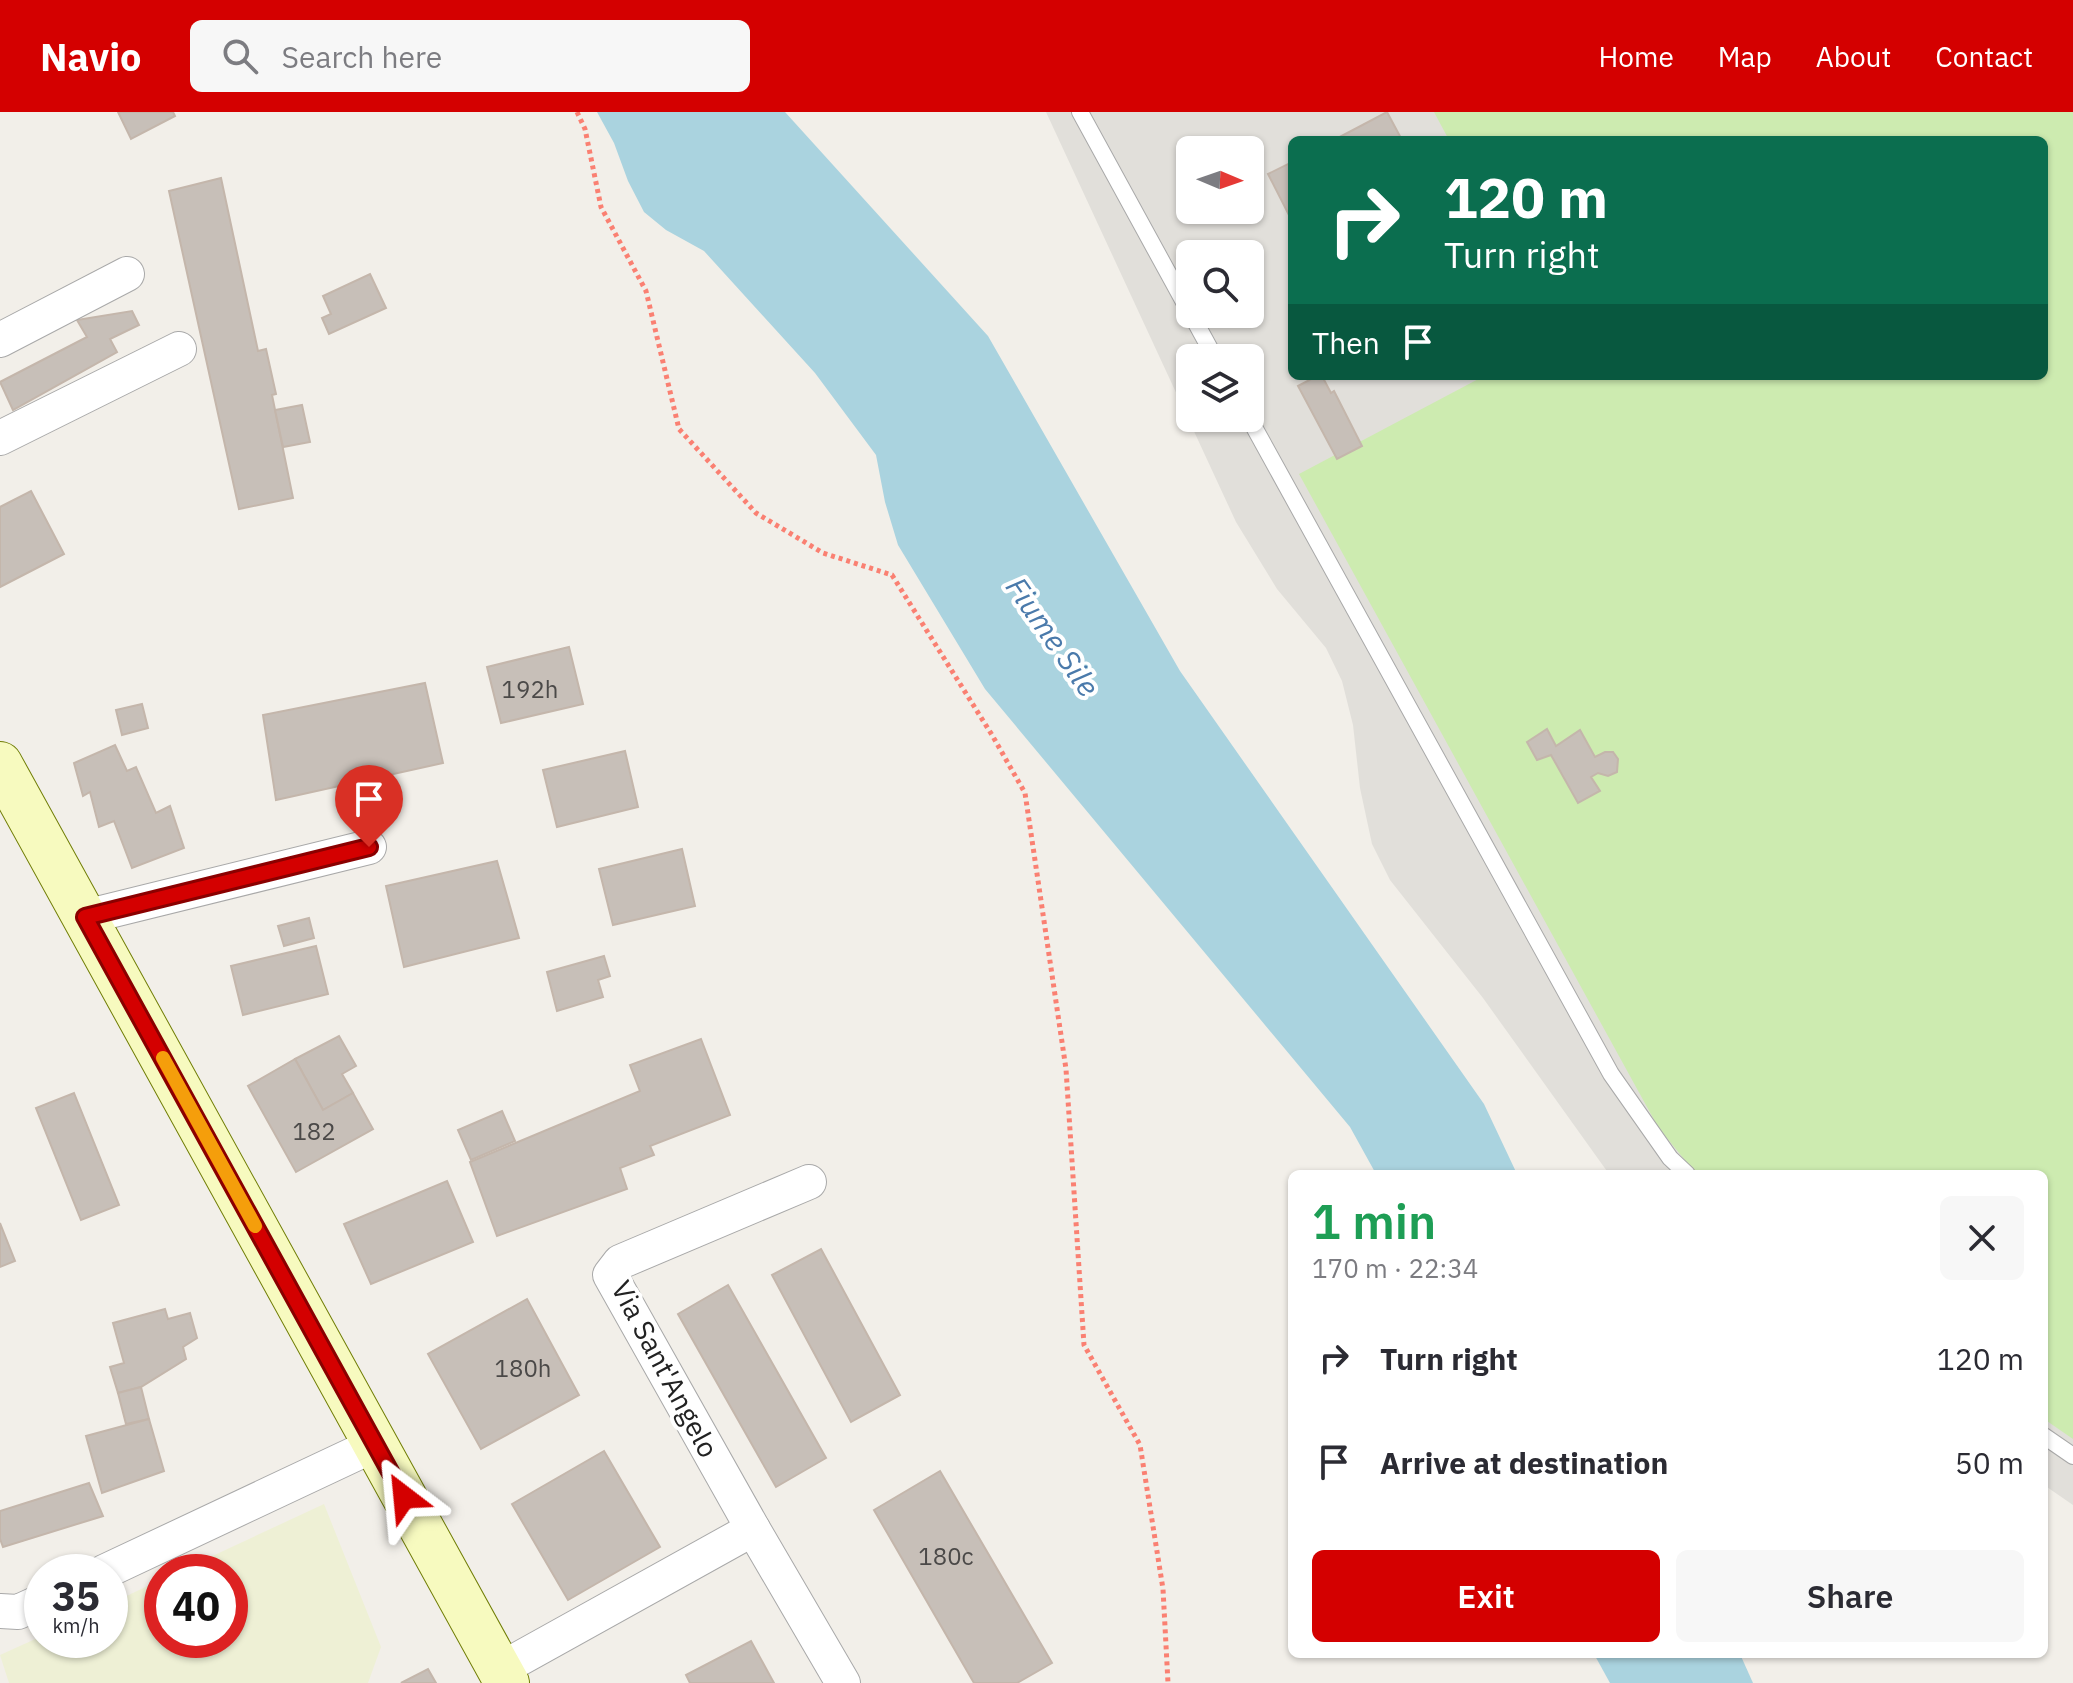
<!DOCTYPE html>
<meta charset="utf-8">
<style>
:root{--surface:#fff;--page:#f7f7f7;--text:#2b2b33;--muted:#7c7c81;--accent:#d40000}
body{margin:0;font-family:"IBM Plex Sans",sans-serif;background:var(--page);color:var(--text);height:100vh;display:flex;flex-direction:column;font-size:30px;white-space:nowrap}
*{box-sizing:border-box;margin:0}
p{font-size:26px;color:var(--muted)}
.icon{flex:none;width:44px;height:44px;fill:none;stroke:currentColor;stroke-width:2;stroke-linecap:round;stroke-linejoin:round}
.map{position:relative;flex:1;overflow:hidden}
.panel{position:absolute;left:1288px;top:1058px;width:760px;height:488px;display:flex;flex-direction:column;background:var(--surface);border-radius:12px;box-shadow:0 2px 6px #0004}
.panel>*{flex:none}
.guide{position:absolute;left:1288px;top:24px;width:760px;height:244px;border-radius:12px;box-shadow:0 2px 6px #0004;background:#0b6e4f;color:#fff;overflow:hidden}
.needle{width:52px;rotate:92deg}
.controls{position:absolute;left:1176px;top:24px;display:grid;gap:16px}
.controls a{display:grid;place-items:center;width:88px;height:88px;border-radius:12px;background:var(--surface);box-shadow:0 2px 6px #0004;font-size:40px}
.speed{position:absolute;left:24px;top:1442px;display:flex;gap:16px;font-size:40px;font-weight:700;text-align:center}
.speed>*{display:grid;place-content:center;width:104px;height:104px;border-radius:50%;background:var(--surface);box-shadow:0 2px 6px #0004;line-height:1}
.speed small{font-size:20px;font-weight:400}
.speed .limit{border:12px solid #d22;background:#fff;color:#111}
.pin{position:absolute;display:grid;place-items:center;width:68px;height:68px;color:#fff;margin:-82px -34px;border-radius:50% 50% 50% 0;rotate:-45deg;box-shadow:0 0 8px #0007}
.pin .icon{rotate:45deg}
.me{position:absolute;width:88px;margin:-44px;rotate:331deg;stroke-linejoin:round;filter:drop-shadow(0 0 6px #0008)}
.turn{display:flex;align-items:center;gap:28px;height:168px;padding:0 24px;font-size:36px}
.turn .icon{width:104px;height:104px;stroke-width:2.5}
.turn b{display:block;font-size:56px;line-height:68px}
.then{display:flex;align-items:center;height:76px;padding:0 24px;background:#0003;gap:16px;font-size:30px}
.round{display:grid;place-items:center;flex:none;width:84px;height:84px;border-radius:12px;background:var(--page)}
.overview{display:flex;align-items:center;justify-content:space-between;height:136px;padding:0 24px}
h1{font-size:48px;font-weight:600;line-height:60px;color:#1e9e55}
.button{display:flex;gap:16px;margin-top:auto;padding:16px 24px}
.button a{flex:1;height:92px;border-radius:12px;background:var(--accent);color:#fff;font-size:32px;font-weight:600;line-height:92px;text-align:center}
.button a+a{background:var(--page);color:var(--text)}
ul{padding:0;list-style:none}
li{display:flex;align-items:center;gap:24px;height:104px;padding:0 24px}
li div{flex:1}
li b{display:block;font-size:30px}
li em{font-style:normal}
header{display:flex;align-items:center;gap:48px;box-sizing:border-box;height:112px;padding:0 40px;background:var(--accent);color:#fff}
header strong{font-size:38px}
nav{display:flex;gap:44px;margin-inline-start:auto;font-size:28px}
.search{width:560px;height:72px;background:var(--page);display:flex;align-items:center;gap:20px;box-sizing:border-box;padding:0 28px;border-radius:12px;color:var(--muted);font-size:30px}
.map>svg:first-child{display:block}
</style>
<header>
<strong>Navio</strong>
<div class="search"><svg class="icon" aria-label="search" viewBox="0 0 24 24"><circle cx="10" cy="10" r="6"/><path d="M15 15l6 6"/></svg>Search here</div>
<nav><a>Home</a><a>Map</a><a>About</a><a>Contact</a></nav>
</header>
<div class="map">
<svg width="2073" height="1571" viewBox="0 0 2073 1571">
<rect width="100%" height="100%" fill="#f2efe9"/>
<path fill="#e1dfda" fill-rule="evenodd" d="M 1046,0 L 2073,0 L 2073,1393 L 2044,1373 L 2044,1062 L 1609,1062 L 1483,886 L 1390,768 L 1372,732 L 1360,676 L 1353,613 L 1342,569 L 1326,536 L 1277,477 L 1236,410 ZM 1292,28 L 2044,28 L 2044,264 L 1292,264 ZM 1190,38 L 1250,38 L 1250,98 L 1190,98 ZM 1190,142 L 1250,142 L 1250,202 L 1190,202 ZM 1190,246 L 1250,246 L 1250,306 L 1190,306 Z"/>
<polygon fill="#eef0d5" points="324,1392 381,1535 368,1571 9,1571 0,1543 42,1524 42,1528 110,1528 110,1492 162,1467 162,1528 230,1528 230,1460 178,1460"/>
<polygon fill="#cdebb0" points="1434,0 2073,0 2073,1327 2044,1307 2044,1062 1696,1062 1658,1015 1299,362 1484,264 2044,264 2044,28 1449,28"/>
<g fill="#aad3df">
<polygon points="597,0 785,0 988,224 1180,559 1484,992 1517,1062 1376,1062 1350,1015 985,577 898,433 885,390 876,343 815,261 704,139 666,118 644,100 628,69 614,31"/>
<polygon points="1594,1542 1740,1542 1753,1571 1610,1571"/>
</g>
<g fill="#c7bfb8" stroke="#c4b6ab" stroke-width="2">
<polygon points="118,0 173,0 175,4 131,27"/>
<polygon points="1387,0 1402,28 1334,28"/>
<polygon points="1292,50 1292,109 1268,62"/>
<polygon points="221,66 258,239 266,237 276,282 272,283 293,386 239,397 169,79"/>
<polygon points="370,162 386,196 329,222 322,206 331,202 323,184"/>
<polygon points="132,199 139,213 110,227 117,240 13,298 0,270 87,225 77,208"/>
<polygon points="1317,264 1322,264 1331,281 1334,279 1362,334 1337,347 1298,274"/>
<polygon points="302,293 310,330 283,335 275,298"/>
<polygon points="31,379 64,442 0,475 0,395"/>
<polygon points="569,535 583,592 501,611 487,555"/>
<polygon points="425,571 443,651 276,688 263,603"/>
<polygon points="142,592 148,616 122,623 116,598"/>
<polygon points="1547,617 1556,634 1580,618 1595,645 1605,640 1613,640 1618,647 1617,660 1608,664 1598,661 1591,665 1600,679 1578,691 1551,643 1537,648 1527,630"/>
<polygon points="115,633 127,659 136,655 156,701 170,694 184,736 132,756 114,709 99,715 90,680 83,684 74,651"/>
<polygon points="625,639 638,695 557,715 543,658"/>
<polygon points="682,737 695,794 613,813 599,757"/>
<polygon points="497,749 519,826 404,855 386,774"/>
<polygon points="309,806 314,826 284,834 278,814"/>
<polygon points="316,834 328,882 243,903 231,854"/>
<polygon points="604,844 610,864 598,868 603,885 557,899 547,860"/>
<polygon points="339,924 356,954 342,962 353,981 323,998 295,947"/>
<polygon points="701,927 730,1003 650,1034 654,1043 620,1056 627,1077 497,1124 470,1050 640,979 630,953"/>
<polygon points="295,947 323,998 353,981 373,1017 296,1060 248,974"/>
<polygon points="74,981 119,1093 81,1108 36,996"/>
<polygon points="502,999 515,1029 471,1048 458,1018"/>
<polygon points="447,1069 473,1130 371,1172 344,1112"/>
<polygon points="0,1111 15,1149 0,1155"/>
<polygon points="821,1137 900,1283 851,1310 772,1163"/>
<polygon points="728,1173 826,1346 776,1375 678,1202"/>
<polygon points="527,1187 579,1283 481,1337 428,1242"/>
<polygon points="165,1197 168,1207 190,1201 197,1226 183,1235 186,1247 141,1275 118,1281 110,1255 124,1251 113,1211"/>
<polygon points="141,1275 149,1307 126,1312 118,1281"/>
<polygon points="149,1307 164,1359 102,1381 86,1324"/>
<polygon points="604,1339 660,1435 568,1488 512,1392"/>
<polygon points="940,1359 1052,1551 1017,1571 974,1571 874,1398"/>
<polygon points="89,1371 103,1404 3,1435 0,1427 0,1399"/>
<polygon points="751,1529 774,1571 690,1571 686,1563"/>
<polygon points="428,1557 436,1571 401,1571"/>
</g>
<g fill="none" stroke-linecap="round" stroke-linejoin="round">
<g stroke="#a9a9a9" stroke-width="18">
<g id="lane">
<polyline points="1080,0 1190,201"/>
<polyline points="1191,202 1215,246"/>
<polyline points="1249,306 1611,962 1670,1046 1687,1062"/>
<polyline points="2044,1324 2073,1344"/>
</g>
</g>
<g stroke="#a9a9a9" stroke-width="36">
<g id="street">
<polyline points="0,228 127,162"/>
<polyline points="0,326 179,237"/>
<polyline points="85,805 369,735"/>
<polyline points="753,1417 843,1571"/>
<polyline points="104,1460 376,1332"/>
<polyline points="0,1499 18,1500 42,1489"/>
<polyline points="499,1558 753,1417 610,1163 620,1150 809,1070"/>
</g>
</g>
<g stroke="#707d05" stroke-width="46">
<polyline id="secondary" points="0,652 507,1571"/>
</g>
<polyline stroke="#fa8072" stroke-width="5" stroke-dasharray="4 4" stroke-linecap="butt" points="577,0 585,17 601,95 646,179 679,317 756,401 823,441 892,463 992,623 1025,681 1066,957 1084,1233 1140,1333 1163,1477 1168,1571"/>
<use href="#lane" stroke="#fff" stroke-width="16"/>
<use href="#street" stroke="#fff" stroke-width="34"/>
<use href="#secondary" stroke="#f7fabf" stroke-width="44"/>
</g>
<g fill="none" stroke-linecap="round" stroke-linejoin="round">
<g stroke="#8a0000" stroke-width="20">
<polyline id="route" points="369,735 85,805 404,1385"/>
</g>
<use href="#route" stroke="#d40000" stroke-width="14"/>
<polyline stroke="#f59e0b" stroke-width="14" points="163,946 255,1114"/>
</g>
<g text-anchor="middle" stroke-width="8" stroke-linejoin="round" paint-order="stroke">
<g font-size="24" fill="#4b4948">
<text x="530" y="586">192h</text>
<text x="314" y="1028">182</text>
<text x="523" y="1265">180h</text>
<text x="946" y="1453">180c</text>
</g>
<g font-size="28" fill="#222" stroke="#fff">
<text transform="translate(665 1257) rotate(62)" y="10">Via Sant'Angelo</text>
</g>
<g font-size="30" font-style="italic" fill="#4a7aab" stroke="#fff">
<text transform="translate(1052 525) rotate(55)" y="10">Fiume Sile</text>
</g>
</g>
</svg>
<div class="controls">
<a><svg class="needle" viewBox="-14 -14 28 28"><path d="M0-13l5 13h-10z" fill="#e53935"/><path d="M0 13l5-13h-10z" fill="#7c7c81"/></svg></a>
<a><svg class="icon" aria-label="search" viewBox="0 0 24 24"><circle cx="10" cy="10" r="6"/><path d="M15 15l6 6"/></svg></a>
<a><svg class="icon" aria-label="layers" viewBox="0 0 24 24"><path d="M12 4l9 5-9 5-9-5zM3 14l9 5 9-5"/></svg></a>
</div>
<div class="speed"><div>35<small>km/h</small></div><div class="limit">40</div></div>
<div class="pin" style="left:369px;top:735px;background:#d93025"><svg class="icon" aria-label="arrive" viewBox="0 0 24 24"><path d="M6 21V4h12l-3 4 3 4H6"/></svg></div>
<svg class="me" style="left:404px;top:1385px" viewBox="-20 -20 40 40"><path d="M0-17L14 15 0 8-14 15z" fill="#d40000" stroke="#fff" stroke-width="4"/></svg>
<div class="guide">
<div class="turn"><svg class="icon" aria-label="right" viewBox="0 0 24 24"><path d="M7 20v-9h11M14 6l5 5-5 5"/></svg><div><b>120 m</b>Turn right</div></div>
<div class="then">Then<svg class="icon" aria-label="arrive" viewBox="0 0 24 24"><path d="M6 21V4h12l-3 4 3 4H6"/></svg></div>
</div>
<section class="panel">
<div class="overview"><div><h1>1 min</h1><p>170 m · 22:34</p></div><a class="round"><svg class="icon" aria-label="close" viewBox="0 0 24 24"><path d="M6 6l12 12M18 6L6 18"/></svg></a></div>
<ul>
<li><svg class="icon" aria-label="right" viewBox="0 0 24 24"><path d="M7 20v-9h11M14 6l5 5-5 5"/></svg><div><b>Turn right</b></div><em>120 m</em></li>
<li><svg class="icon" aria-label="arrive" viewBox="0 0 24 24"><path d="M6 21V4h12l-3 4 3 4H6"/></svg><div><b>Arrive at destination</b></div><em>50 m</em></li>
</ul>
<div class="button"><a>Exit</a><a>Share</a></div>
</section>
</div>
